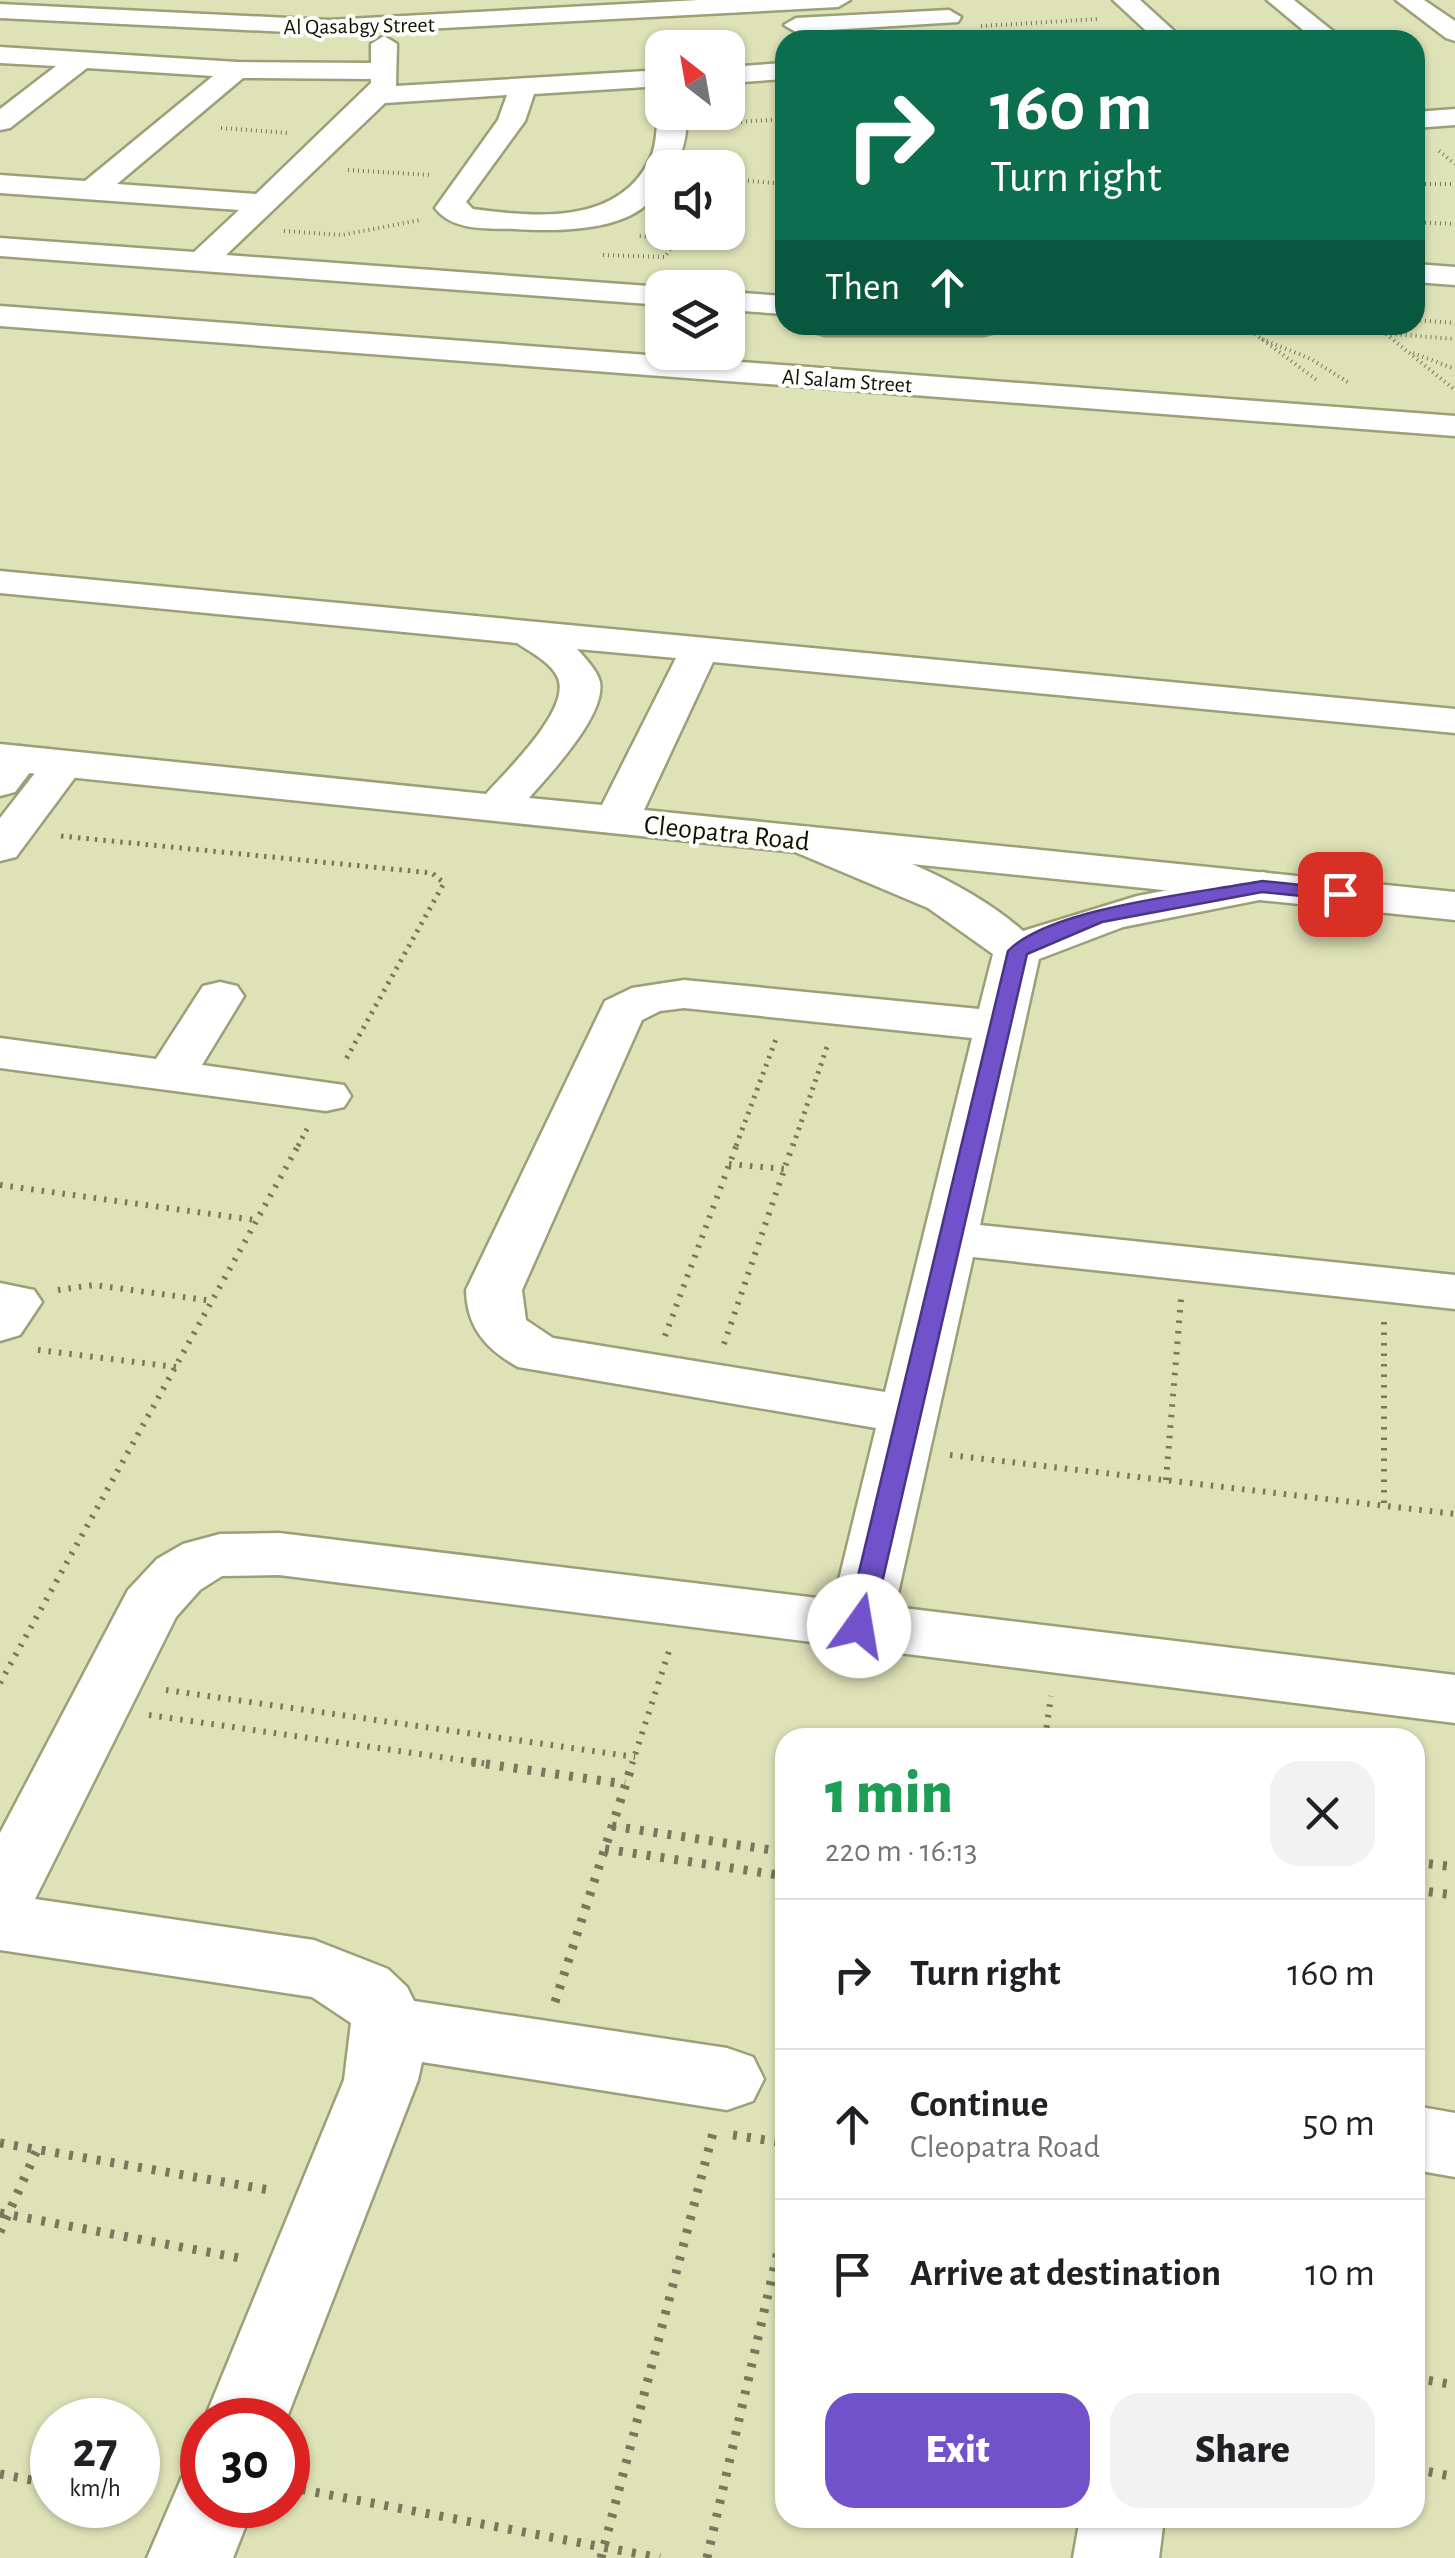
<!DOCTYPE html>
<meta charset="utf-8">
<style>
:root{--surface:#fff;--page:#f2f2f2;--text:#202124;--muted:#757577;--line:#e0e0e0;--accent:#7252cb}
body{margin:0;font-family:"Alegreya Sans",sans-serif;background:var(--page);color:var(--text);height:100vh;display:flex;flex-direction:column;font-size:38px;white-space:nowrap}
*{box-sizing:border-box;margin:0}
p{font-size:32px;color:var(--muted)}
.icon{flex:none;width:55px;height:55px;fill:none;stroke:currentColor;stroke-width:2;stroke-linecap:round;stroke-linejoin:round}
.map{position:relative;flex:1;overflow:hidden}
.panel{position:absolute;left:775px;top:1728px;width:650px;height:800px;display:flex;flex-direction:column;background:var(--surface);border-radius:30px;box-shadow:0 2px 8px #0004}
.panel>*{flex:none}
.hud{position:absolute;left:775px;top:30px;width:650px;height:305px;border-radius:30px;box-shadow:0 2px 8px #0004;background:#0b6e4f;color:#fff;overflow:hidden}
.needle{width:65px;rotate:329deg}
.tools{position:absolute;left:645px;top:30px;display:grid;gap:20px}
.tools a{display:grid;place-items:center;width:100px;height:100px;border-radius:20px;background:var(--surface);box-shadow:0 2px 8px #0004;font-size:50px}
.speed{position:absolute;left:30px;top:2398px;display:flex;gap:20px;font-size:50px;font-weight:700;text-align:center}
.speed>*{display:grid;place-content:center;width:130px;height:130px;border-radius:50%;background:var(--surface);box-shadow:0 2px 8px #0004;line-height:1}
.speed small{font-size:25px;font-weight:400}
.speed .limit{border:15px solid #d22;background:#fff;color:#111}
.pin{position:absolute;display:grid;place-items:center;width:85px;height:85px;color:#fff;margin:-42px;border-radius:20px;box-shadow:0 5px 15px #0006}
.me{position:absolute;width:110px;margin:-55px;rotate:13deg;stroke-linejoin:round;filter:drop-shadow(0 0 8px #0008)}
.turn{display:flex;align-items:center;gap:35px;height:210px;padding:0 50px;font-size:45px}
.turn .icon{width:130px;height:130px;stroke-width:2.5}
.turn b{display:block;font-size:70px;line-height:85px}
.then{display:flex;align-items:center;height:95px;padding:0 50px;background:#0003;gap:20px;font-size:38px}
.round{display:grid;place-items:center;flex:none;width:105px;height:105px;border-radius:30px;background:var(--page)}
.overview{display:flex;align-items:center;justify-content:space-between;height:170px;padding:0 50px}
h1{font-size:60px;font-weight:800;line-height:75px;color:#1e9e55}
.primary-button{display:flex;gap:20px;margin-top:auto;padding:20px 50px}
.primary-button a{flex:1;height:115px;border-radius:30px;background:var(--accent);color:#fff;font-size:40px;font-weight:800;line-height:115px;text-align:center}
.primary-button a+a{background:var(--page);color:var(--text)}
ul{padding:0;list-style:none}
li{display:flex;align-items:center;gap:30px;height:150px;padding:0 50px;border-top:2px solid var(--line)}
li div{flex:1}
li b{display:block;font-size:38px}
li em{font-style:normal}
.map>svg:first-child{display:block}
</style>
<div class="map">
<svg width="1455" height="2558" viewBox="0 0 1455 2558">
<rect width="100%" height="100%" fill="#dee2b7"/>
<g fill="none" stroke-linecap="round" stroke-linejoin="round">
<g stroke="#9c9f77" stroke-width="5">
<g id="minor">
<polygon points="699,0 850,0 838,7 329,34 0,18 0,4 329,20"/>
<polygon points="1113,0 1140,0 1184,40 1156,40"/>
<polygon points="1267,0 1294,0 1344,40 1315,40"/>
<polygon points="1396,0 1424,0 1455,21 1455,41 1446,38"/>
<polygon points="949,10 961,17 958,22 796,32 784,25 796,18"/>
<path d="M 384,36 L 397,44 L 396,86 L 662,70 L 662,86 L 534,94 L 525,121 L 466,202 L 473,209 C 534,217 618,226 650,159 C 659,142 654,121 662,106 L 662,112 L 686,112 C 688,133 684,150 674,168 L 662,168 C 662,233 561,232 515,229 C 489,228 453,232 435,208 L 498,120 L 507,95 L 385,103 L 226,255 L 662,287 L 666,288 L 662,288 L 662,305 L 0,256 L 0,238 L 194,252 L 239,210 L 0,193 L 0,175 L 85,181 L 213,76 L 87,68 L 10,128 L 0,130 L 0,109 L 56,66 L 0,63 L 0,47 L 237,62 L 371,63 L 371,44 ZM 243,78 L 371,79 L 371,83 L 256,194 L 117,184 Z"/>
<polygon points="785,63 785,79 728,83 728,67"/>
<polygon points="1455,109 1455,125 1415,128 1415,112"/>
<polygon points="1415,264 1455,267 1455,285 1415,282"/>
<polygon points="728,292 785,296 785,314 728,310"/>
<polygon points="809,325 1000,325 995,332 984,335 825,335 814,332"/>
<polygon points="19,746 34,750 40,759 15,792 0,796 0,755"/>
<polygon points="64,751 79,755 85,764 16,857 0,861 0,818 49,755"/>
<path d="M 804,827 C 874,844 968,882 1023,931 L 1137,896 L 1263,872 L 1279,876 L 1286,886 L 1279,896 L 1123,927 L 1039,959 L 980,1225 L 1455,1275 L 1455,1309 L 973,1257 L 895,1607 L 1455,1675 L 1455,1723 L 279,1575 L 222,1576 L 200,1590 L 176,1617 L 35,1899 L 314,1940 L 388,1969 L 407,1987 L 414,2001 L 727,2048 L 753,2057 L 764,2079 L 753,2101 L 727,2110 L 422,2062 L 418,2080 L 286,2420 L 204,2420 L 344,2080 L 351,2023 L 312,1997 L 0,1950 L 0,1833 L 128,1590 L 157,1559 L 183,1544 L 220,1534 L 279,1533 L 834,1600 L 876,1428 L 518,1367 C 486,1349 467,1328 466,1290 L 605,1001 L 632,988 L 684,980 L 979,1009 L 993,954 L 928,908 L 788,849 L 782,840 L 788,831 ZM 684,1008 L 972,1038 L 885,1392 L 553,1338 L 526,1320 L 522,1290 L 642,1020 L 660,1011 Z"/>
<polygon points="220,982 237,986 244,996 202,1065 344,1085 351,1096 344,1107 326,1111 0,1068 0,1038 156,1059 203,986"/>
<polygon points="0,1283 34,1290 42,1302 20,1335 0,1341"/>
<polygon points="1415,2106 1455,2113 1455,2177 1415,2170"/>
<polygon points="202,2469 202,2505 254,2505 233,2558 147,2558 182,2477"/>
<polygon points="1080,2518 1164,2518 1159,2558 1073,2558"/>
</g>
</g>
<g stroke="#9c9f77" stroke-width="5">
<g id="major">
<polygon points="0,306 1455,416 1455,436 0,326"/>
<path d="M 0,571 L 1455,709 L 1455,733 L 713,662 L 644,810 L 1455,892 L 1455,920 L 0,770 L 0,744 L 486,794 C 506,771 571,710 558,678 C 551,662 530,652 517,643 L 0,593 ZM 577,649 L 676,658 L 602,805 L 529,798 C 550,774 606,715 600,682 C 597,670 585,658 577,649 Z"/>
</g>
</g>
<g stroke="#77795d" stroke-width="4" stroke-dasharray="1 4" stroke-linecap="butt">
<polyline points="981,26 1098,19"/>
<polyline points="706,124 785,119"/>
<polyline points="221,128 288,133"/>
<polyline points="1439,151 1455,164"/>
<polyline points="348,170 430,175"/>
<polyline points="728,179 785,184"/>
<polyline points="1415,184 1455,184"/>
<polyline points="1415,222 1455,224"/>
<polyline points="284,231 342,235 420,220"/>
<polyline points="603,255 665,257 677,239 639,236"/>
<polyline points="1415,320 1455,323"/>
<polyline points="1243,325 1318,381"/>
<polyline points="1281,325 1455,339"/>
<polyline points="1386,334 1455,390"/>
<polyline points="1262,339 1311,359 1349,383"/>
<polyline points="1413,353 1455,369"/>
</g>
<g stroke="#77795d" stroke-width="5" stroke-dasharray="2.5 6" stroke-linecap="butt">
<polyline points="61,836 432,873 444,883 345,1061"/>
<polyline points="298,1146 307,1129"/>
<polyline points="736,1146 776,1039"/>
<polyline points="793,1146 828,1044"/>
</g>
<g stroke="#77795d" stroke-width="6" stroke-dasharray="2.5 8" stroke-linecap="butt">
<polyline points="729,1164 784,1169"/>
<polyline points="0,1185 255,1220"/>
<polyline points="58,1290 94,1285 213,1301"/>
<polyline points="1384,1322 1384,1506"/>
<polyline points="665,1336 737,1144"/>
<polyline points="724,1344 793,1144"/>
<polyline points="38,1350 176,1367"/>
<polyline points="950,1455 1455,1514"/>
<polyline points="1166,1480 1181,1299"/>
<polyline points="0,1683 299,1144"/>
<polyline points="166,1690 635,1757"/>
<polyline points="149,1715 489,1764"/>
<polyline points="1045,1738 1051,1696"/>
<polyline points="632,1764 670,1648"/>
</g>
<g stroke="#77795d" stroke-width="9" stroke-dasharray="4 10" stroke-linecap="butt">
<polyline points="472,1762 625,1784"/>
<polyline points="612,1826 785,1852"/>
<polyline points="605,1849 785,1876"/>
<polyline points="1415,1862 1455,1867"/>
<polyline points="1415,1890 1455,1895"/>
<polyline points="555,2002 633,1762"/>
<polyline points="733,2135 785,2143"/>
<polyline points="0,2143 275,2191"/>
<polyline points="0,2213 245,2259"/>
<polyline points="0,2232 37,2150"/>
<polyline points="1415,2378 1455,2385"/>
<polyline points="1415,2469 1455,2477"/>
<polyline points="0,2474 52,2484"/>
<polyline points="288,2487 660,2558"/>
<polyline points="601,2558 714,2129"/>
<polyline points="707,2558 785,2221"/>
</g>
<use href="#minor" fill="#fff" fill-rule="evenodd"/>
<use href="#major" fill="#fff" fill-rule="evenodd"/>
</g>
<path fill="#7252cb" stroke="#4a3584" stroke-width="2.5" d="M 1262,881 L 1340,889 L 1349,894 L 1340,900 L 1262,892 L 1102,922 L 1027,954 L 872,1626 L 868,1632 L 850,1632 L 846,1626 L 1008,951 C 1051,907 1200,893 1262,881 Z"/>
<g text-anchor="middle" stroke-width="8" stroke-linejoin="round" paint-order="stroke">
<g font-size="22" fill="#111104" stroke="#fefffb">
<text transform="translate(359 25) rotate(-1)" y="8">Al Qasabgy Street</text>
<text transform="translate(847 380) rotate(4)" y="8">Al Salam Street</text>
</g>
<g font-size="28" fill="#111104" stroke="#fefffb">
<text transform="translate(727 832) rotate(6)" y="10">Cleopatra Road</text>
</g>
</g>
</svg>
<div class="tools">
<a><svg class="needle" viewBox="-14 -14 28 28"><path d="M0-13l5 13h-10z" fill="#e53935"/><path d="M0 13l5-13h-10z" fill="#757577"/></svg></a>
<a><svg class="icon" aria-label="sound" viewBox="0 0 24 24"><path d="M4 9h4l5-4v14l-5-4H4zM17 9q2 3 0 6"/></svg></a>
<a><svg class="icon" aria-label="layers" viewBox="0 0 24 24"><path d="M12 4l9 5-9 5-9-5zM3 14l9 5 9-5"/></svg></a>
</div>
<div class="speed"><div>27<small>km/h</small></div><div class="limit">30</div></div>
<div class="pin" style="left:1340px;top:894px;background:#d93025"><svg class="icon" aria-label="arrive" viewBox="0 0 24 24"><path d="M6 21V4h12l-3 4 3 4H6"/></svg></div>
<svg class="me" style="left:859px;top:1626px" viewBox="-20 -20 40 40"><circle r="19" fill="#fff"/><path d="M0-13L10 11 0 6-10 11z" fill="#7252cb"/></svg>
<div class="hud">
<div class="turn"><svg class="icon" aria-label="right" viewBox="0 0 24 24"><path d="M7 20v-9h11M14 6l5 5-5 5"/></svg><div><b>160 m</b>Turn right</div></div>
<div class="then">Then<svg class="icon" aria-label="ahead" viewBox="0 0 24 24"><path d="M12 20V5M6 11l6-6 6 6"/></svg></div>
</div>
<section class="panel">
<div class="overview"><div><h1>1 min</h1><p>220 m · 16:13</p></div><a class="round"><svg class="icon" aria-label="close" viewBox="0 0 24 24"><path d="M6 6l12 12M18 6L6 18"/></svg></a></div>
<ul>
<li><svg class="icon" aria-label="right" viewBox="0 0 24 24"><path d="M7 20v-9h11M14 6l5 5-5 5"/></svg><div><b>Turn right</b></div><em>160 m</em></li>
<li><svg class="icon" aria-label="ahead" viewBox="0 0 24 24"><path d="M12 20V5M6 11l6-6 6 6"/></svg><div><b>Continue</b><p>Cleopatra Road</p></div><em>50 m</em></li>
<li><svg class="icon" aria-label="arrive" viewBox="0 0 24 24"><path d="M6 21V4h12l-3 4 3 4H6"/></svg><div><b>Arrive at destination</b></div><em>10 m</em></li>
</ul>
<div class="primary-button"><a>Exit</a><a>Share</a></div>
</section>
</div>
